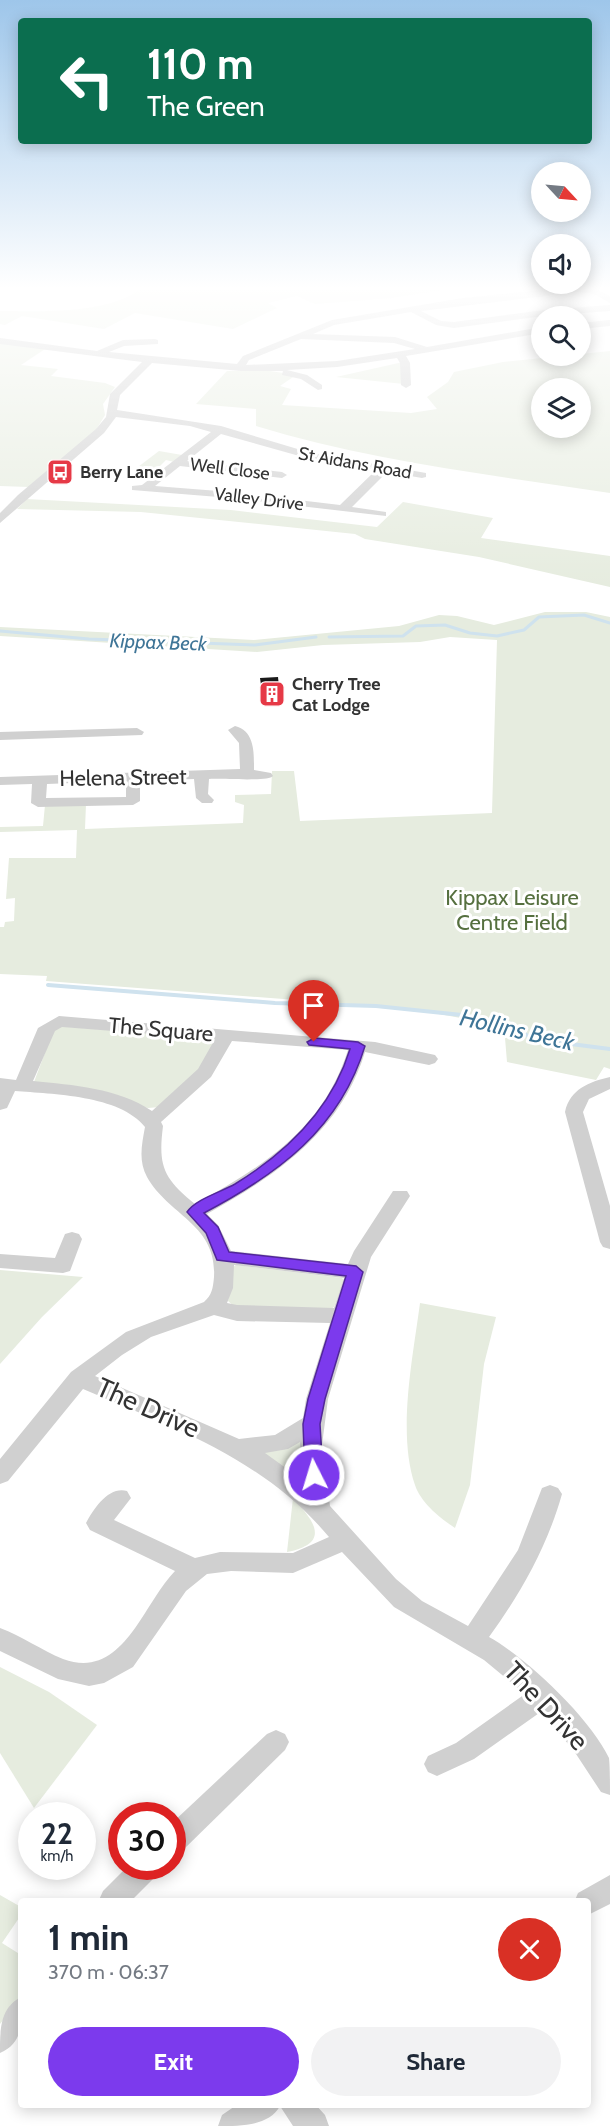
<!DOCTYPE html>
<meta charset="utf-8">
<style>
:root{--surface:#fff;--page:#f2f2f3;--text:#1f2937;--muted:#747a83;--accent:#7c3aed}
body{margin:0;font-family:Cabin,sans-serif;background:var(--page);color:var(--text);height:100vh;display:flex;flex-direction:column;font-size:22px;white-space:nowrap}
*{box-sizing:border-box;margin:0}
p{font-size:20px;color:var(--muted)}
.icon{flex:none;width:33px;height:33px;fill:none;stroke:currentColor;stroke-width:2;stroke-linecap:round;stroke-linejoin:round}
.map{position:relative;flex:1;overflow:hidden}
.panel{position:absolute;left:18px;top:1898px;width:573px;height:210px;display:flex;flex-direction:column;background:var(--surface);border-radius:6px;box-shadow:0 3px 15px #0003}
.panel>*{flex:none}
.banner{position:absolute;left:18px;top:18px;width:574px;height:126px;border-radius:6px;box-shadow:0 3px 15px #0003;background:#0b6e4f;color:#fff;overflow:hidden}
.needle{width:39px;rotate:116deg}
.buttons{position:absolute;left:531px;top:162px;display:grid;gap:12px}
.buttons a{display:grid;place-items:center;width:60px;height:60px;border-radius:50%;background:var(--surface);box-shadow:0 3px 15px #0003;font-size:30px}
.speed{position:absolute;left:18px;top:1802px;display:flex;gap:12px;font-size:30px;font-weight:700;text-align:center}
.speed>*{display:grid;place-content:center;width:78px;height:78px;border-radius:50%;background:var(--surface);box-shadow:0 3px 15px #0003;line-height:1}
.speed small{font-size:15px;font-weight:400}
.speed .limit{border:9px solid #d22;background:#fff;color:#111}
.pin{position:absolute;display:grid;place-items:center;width:51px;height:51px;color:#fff;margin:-62px -26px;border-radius:50% 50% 50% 0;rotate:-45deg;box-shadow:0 0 6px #0007}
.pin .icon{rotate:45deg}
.me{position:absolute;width:66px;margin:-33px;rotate:355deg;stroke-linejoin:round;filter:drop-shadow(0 0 4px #0008)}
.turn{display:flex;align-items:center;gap:21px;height:126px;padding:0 30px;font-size:27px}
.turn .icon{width:78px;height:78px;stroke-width:2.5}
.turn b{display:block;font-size:42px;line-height:51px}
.round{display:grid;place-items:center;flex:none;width:63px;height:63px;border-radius:32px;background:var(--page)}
.overview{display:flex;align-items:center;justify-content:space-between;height:102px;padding:0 30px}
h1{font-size:36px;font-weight:700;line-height:45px}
.button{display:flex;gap:12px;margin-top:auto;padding:12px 30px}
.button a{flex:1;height:69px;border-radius:36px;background:var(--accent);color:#fff;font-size:24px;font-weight:700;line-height:69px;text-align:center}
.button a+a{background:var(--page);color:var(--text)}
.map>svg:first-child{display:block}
</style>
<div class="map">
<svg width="610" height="2126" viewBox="0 0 610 2126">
<rect width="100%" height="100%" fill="#fff"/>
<g fill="#e6ecdf" fill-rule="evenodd">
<path d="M 140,289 L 449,289 L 392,298 L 315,304 L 297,296 L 268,303 L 277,308 L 233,329 L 135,313 L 104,329 L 22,316 L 5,325 L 0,324 L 0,311 C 41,311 106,315 140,289 Z"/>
<polygon points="0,343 45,349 21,365 58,369 51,376 105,383 115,387 103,404 105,415 96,430 29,487 0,486"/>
<path d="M 610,351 L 610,493 C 492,475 370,461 256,426 L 256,409 L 196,404 L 227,371 L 270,371 L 296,375 L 280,386 L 291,389 L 282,405 L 411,413 L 437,409 L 427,397 L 448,382 L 454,372 L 503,362 ZM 542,388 L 580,388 L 580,428 L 542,428 Z"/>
<polygon points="403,362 404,384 336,377"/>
<polygon points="159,451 182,455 174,462 166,460 158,468 165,469 157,474 138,467"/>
<polygon points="27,499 231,510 377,527 403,502 493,518 481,538 610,556 610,587 479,557 365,539 355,534 141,512 17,509"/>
<polygon points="545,612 586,612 610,617 610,1069 604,1067 596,1080 507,1062 504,1026 428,1012 428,1010 46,981 47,976 0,974 0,927 4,927 5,922 14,921 15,898 6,899 9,858 76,858 77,830 0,832 0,827 43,826 45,805 86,804 85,829 243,823 244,805 235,802 235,795 271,794 272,771 294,771 300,821 492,813 497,640 450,637 420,642 323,645 257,652 0,636 0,627 254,640 399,626 439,615 457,616 494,625"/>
<polygon points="55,1026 215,1038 217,1041 209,1060 160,1107 148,1108 34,1082"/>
<polygon points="236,1265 342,1278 344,1280 334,1307 331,1309 236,1308 228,1301 233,1267"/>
<polygon points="0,1270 83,1277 42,1317 0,1364"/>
<path d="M 420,1303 L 496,1317 L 484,1364 L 470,1485 L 455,1528 C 440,1518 421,1503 415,1485 C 397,1433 413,1357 420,1303 Z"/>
<polygon points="300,1437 307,1484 262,1452"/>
<path d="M 293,1498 C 315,1522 331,1543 287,1552 Z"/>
<polygon points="0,1667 49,1692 97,1725 34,1808 0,1753"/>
<polygon points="0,1895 21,1907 21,1915 2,1943 21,1955 21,1999 0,2024"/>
</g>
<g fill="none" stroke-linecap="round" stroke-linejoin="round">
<g stroke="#cfe2ee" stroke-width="3">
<polyline points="0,631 89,639 255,645 316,637"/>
<polyline points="329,637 403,636 416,626 445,625 470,633 497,636 524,630 539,617 584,615 610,623"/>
</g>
<polyline stroke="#cfe2ee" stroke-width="4" points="48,985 275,1003 376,1006 462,1015 512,1024 532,1039 610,1049"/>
</g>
<polygon fill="#1a1a1a" points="278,677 281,705 264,705 260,678"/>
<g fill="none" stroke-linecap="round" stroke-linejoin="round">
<g fill="#d0d0d0" fill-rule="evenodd">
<path d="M 551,289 L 596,289 L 610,296 L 610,303 L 594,294 L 578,292 L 421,311 L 441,321 L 454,322 L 544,310 L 610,305 L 610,311 L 544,316 L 454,328 L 436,325 L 411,312 L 334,325 L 313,334 L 395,337 L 427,347 L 542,327 L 542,333 L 406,356 L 410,363 L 411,385 L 406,388 L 401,385 L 400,363 L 397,358 L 337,367 L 287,370 L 307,375 L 322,385 L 322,389 L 318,390 L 301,379 L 282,375 L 283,371 L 241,371 L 152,363 L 120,395 L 117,410 L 221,426 L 311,453 L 426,473 L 426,477 L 422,478 L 387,472 L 352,507 L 386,512 L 386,516 L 231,498 L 132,490 L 132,486 L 142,485 L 211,432 L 190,426 L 116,417 L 104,433 L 0,523 L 0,513 L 18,495 L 96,429 L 106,417 L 110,394 L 142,362 L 0,344 L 0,338 L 97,351 L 123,340 L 155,339 L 158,340 L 158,344 L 124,346 L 109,352 L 237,364 L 243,356 L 332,320 L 463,298 ZM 301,339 L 394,343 L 415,349 L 337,361 L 246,365 L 249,360 ZM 221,434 L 310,459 L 376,470 L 340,505 L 231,492 L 155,486 L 180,466 L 282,478 L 287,475 L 282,472 L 187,461 Z"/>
<polygon points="610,320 610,326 580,329 580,323"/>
<path d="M 235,726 C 255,731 254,753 254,770 L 271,773 L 273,776 C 268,782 221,778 209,779 L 208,794 L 214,800 L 212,803 L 202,803 L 196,798 L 194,779 L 140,781 L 140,801 L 133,805 L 38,807 L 31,803 L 32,784 L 0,785 L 0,777 L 240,769 L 239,743 L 228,730 ZM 126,781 L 126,797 L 46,798 L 47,784 Z"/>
<polygon points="137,728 144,732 142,735 0,740 0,732"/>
<path d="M 59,1016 L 375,1042 L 435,1055 L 438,1059 L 435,1063 L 429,1065 L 365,1052 C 341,1131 277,1175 207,1214 L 218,1225 L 231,1251 L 348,1264 L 354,1251 L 393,1191 L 407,1191 L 410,1196 L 371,1257 L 328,1399 L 322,1445 L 330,1506 L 396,1579 L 422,1601 L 468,1626 L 518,1550 L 542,1488 L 550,1485 L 558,1488 L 562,1494 C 547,1547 521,1593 489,1637 C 527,1658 590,1718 609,1758 C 610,1767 610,1785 610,1795 L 601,1792 L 576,1754 L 542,1711 L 474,1759 L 437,1776 L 428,1772 L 424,1764 L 428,1756 L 456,1743 L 525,1694 L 484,1660 L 394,1607 L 342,1552 L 293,1573 L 231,1571 L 207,1574 L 186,1591 L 133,1667 L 104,1683 L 89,1686 L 58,1679 L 0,1651 L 0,1628 C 22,1636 41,1650 63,1659 C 123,1681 142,1605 175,1571 L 90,1530 L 86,1523 C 94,1508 109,1486 127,1491 L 131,1498 L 114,1520 L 195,1558 L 220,1552 L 293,1553 L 329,1537 C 264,1459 173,1427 83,1389 L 8,1481 L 0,1484 L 0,1459 L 71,1372 L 126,1332 L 204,1302 C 212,1295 213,1288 214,1277 C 217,1224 169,1216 147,1177 C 138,1160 142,1144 145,1127 C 120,1095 52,1094 15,1091 L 7,1108 L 0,1110 L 0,1078 L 16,1080 L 38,1028 ZM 62,1027 L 215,1039 L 198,1069 L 152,1111 C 118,1088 73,1085 33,1081 L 55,1031 ZM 232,1041 L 348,1050 C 323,1129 264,1166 195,1204 C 163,1178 158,1166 163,1126 L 161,1122 L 211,1077 ZM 234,1265 L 344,1278 L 334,1308 L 237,1305 L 227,1303 L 233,1288 ZM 214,1315 L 237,1321 L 330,1323 L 306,1399 L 303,1418 L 275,1435 L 239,1439 L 95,1376 L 122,1355 L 151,1337 ZM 300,1442 L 300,1445 L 304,1481 L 265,1453 L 288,1449 Z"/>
<path d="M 610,1077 L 610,1089 L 589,1099 L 583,1112 L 610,1206 L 610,1249 L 603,1247 L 600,1242 L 565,1112 C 570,1089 589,1082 610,1077 Z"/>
<polygon points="72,1232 79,1234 82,1239 70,1271 63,1273 0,1268 0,1254 55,1258 65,1234"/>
<polygon points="276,1730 285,1734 289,1742 285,1750 182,1851 172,1855 172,1823 267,1734"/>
<polygon points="128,1866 161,1866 157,1875 132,1900 99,1900 103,1891"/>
<polygon points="610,1875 610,1904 588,1915 588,1900 575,1900 578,1893"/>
<path d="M 21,1997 C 21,2021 25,2042 0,2053 C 0,2029 0,2008 21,1997 Z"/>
<path d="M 238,2104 L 315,2104 L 325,2115 L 329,2126 L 293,2126 L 280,2106 C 269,2126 241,2126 218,2126 L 222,2115 Z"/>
</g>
</g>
<linearGradient id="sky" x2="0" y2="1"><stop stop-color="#9ec6ea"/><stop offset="0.49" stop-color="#fff"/><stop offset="1" stop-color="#fff" stop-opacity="0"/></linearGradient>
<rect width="610" height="587" fill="url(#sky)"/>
<path fill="#7c3aed" stroke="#51269a" stroke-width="1.5" d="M 314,1038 L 358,1042 L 365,1046 C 340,1129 278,1174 204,1213 L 218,1227 L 229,1252 L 356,1266 L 363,1272 L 325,1399 L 320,1424 L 323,1475 L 320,1480 L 308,1480 L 305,1475 L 303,1424 L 308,1399 L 346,1276 L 217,1260 L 206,1233 L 187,1212 C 196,1199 221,1192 235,1184 C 287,1152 332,1108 350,1049 L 309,1045 L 307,1042 Z"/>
<defs>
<g id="bus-square" transform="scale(1.35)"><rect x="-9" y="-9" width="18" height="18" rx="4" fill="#e63946" stroke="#fff"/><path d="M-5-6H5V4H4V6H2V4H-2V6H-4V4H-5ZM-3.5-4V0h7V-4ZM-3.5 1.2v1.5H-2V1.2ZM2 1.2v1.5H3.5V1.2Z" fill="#fff"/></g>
<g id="building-square" transform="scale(1.35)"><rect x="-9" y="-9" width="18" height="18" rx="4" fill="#e63946" stroke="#fff"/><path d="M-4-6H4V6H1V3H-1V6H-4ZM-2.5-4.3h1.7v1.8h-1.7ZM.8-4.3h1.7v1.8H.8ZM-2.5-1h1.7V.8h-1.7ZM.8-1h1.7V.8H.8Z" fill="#fff"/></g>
</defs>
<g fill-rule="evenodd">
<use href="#bus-square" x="60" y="472"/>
<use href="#building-square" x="272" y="694"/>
</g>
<g text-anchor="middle" stroke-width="6" stroke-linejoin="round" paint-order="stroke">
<g font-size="18" fill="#333" stroke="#fff">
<text transform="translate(355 463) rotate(10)" y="6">St Aidans Road</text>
<text transform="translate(230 469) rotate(7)" y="6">Well Close</text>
<text transform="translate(259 499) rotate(7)" y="6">Valley Drive</text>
</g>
<g font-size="18" font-weight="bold" fill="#333" stroke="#fff" text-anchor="start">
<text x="80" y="478">Berry Lane</text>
<text x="292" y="690">Cherry Tree<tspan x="292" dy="21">Cat Lodge</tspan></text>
</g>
<g font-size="20" font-style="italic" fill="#3f7597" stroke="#fff">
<text transform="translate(158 642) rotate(2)" y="7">Kippax Beck</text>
</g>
<g font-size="22" fill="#333" stroke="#fff">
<text transform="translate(123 777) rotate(-1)" y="8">Helena Street</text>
<text transform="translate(161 1029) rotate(5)" y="8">The Square</text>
</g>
<g font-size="22" fill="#56703f" stroke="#fff">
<text x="512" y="905">Kippax Leisure<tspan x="512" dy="25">Centre Field</tspan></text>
</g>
<g font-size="24" font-style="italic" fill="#3f7597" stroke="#fff">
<text transform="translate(517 1030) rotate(13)" y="8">Hollins Beck</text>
</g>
<g font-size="27" fill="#333" stroke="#fff">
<text transform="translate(148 1408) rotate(24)" y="9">The Drive</text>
<text transform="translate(546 1706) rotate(47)" y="9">The Drive</text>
</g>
</g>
</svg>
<div class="buttons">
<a><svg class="needle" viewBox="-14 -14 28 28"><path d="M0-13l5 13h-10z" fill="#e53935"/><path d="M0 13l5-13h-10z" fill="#747a83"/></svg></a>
<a><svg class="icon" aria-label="sound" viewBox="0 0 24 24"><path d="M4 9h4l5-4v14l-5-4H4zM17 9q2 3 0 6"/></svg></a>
<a><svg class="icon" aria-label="search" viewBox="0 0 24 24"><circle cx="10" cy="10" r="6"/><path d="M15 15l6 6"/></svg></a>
<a><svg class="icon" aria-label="layers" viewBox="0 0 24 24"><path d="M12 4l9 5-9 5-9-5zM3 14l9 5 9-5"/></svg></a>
</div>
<div class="speed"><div>22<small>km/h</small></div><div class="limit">30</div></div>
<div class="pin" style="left:314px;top:1042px;background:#d93025"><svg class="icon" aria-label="arrive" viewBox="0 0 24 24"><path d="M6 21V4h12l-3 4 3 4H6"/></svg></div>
<svg class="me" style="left:314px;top:1475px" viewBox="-20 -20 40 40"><circle r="17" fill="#7c3aed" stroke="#fff" stroke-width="3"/><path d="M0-11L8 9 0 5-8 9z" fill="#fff"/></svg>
<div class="banner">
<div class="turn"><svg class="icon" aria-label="left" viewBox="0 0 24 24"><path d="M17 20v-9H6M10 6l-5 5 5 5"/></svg><div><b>110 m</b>The Green</div></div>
</div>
<section class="panel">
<div class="overview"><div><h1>1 min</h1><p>370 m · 06:37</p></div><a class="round" style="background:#d93025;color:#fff"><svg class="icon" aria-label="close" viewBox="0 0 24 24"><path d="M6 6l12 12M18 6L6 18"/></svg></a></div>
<div class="button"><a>Exit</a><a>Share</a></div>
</section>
</div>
